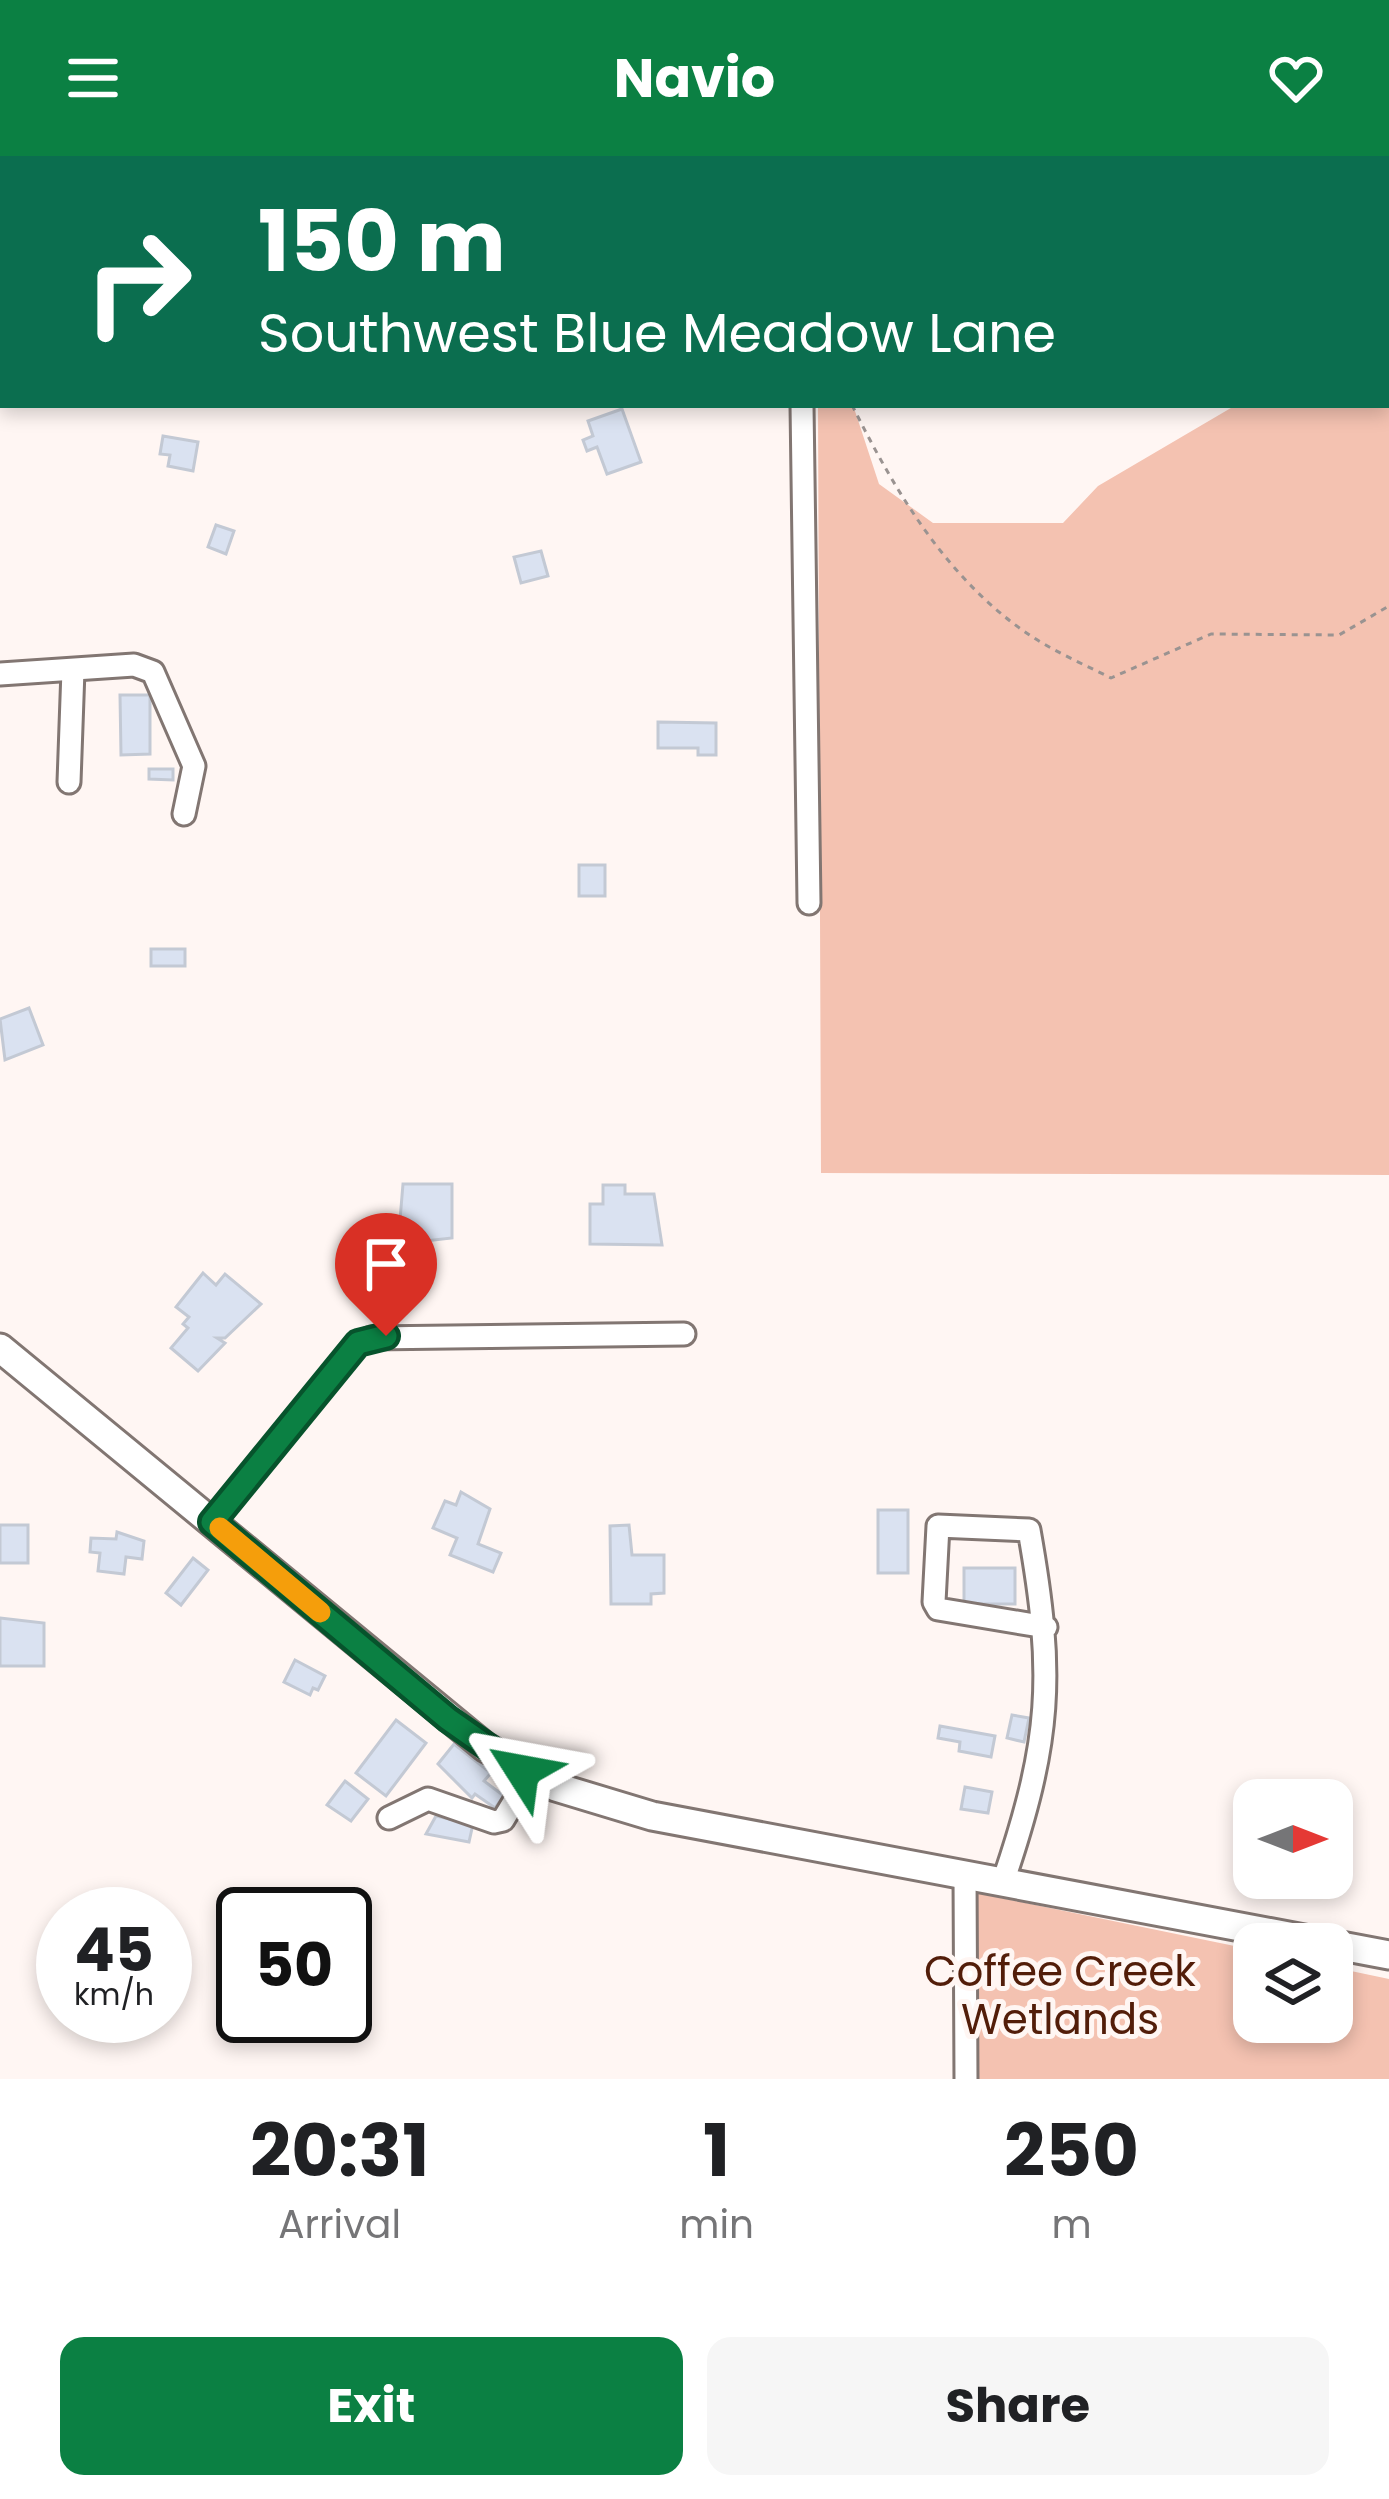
<!DOCTYPE html>
<style>
:root{--surface:#fff;--page:#f6f6f6;--text:#202124;--muted:#757577;--accent:#0b8043}
body{margin:0;font-family:Poppins,sans-serif;background:var(--page);color:var(--text);height:100vh;display:flex;flex-direction:column;font-size:45px;white-space:nowrap}
*{box-sizing:border-box;margin:0}
p{font-size:39px;color:var(--muted)}
.icon{flex:none;width:66px;height:66px;fill:none;stroke:currentColor;stroke-width:2;stroke-linecap:round;stroke-linejoin:round}
.map{position:relative;height:1923px;overflow:hidden}
.panel{display:flex;flex-direction:column;background:var(--surface);flex:1}
.panel>*{flex:none}
.guide{position:absolute;left:0px;top:0px;width:1389px;height:252px;box-shadow:0 6px 18px #0003;background:#0b6e4f;color:#fff;overflow:hidden}
.needle{width:78px;rotate:90deg}
.buttons{position:absolute;left:1233px;top:1623px;display:grid;gap:24px}
.buttons a{display:grid;place-items:center;width:120px;height:120px;border-radius:24px;background:var(--surface);box-shadow:0 6px 18px #0003;font-size:60px}
.speed{position:absolute;left:36px;top:1731px;display:flex;gap:24px;font-size:60px;font-weight:700;text-align:center}
.speed>*{display:grid;place-content:center;width:156px;height:156px;border-radius:50%;background:var(--surface);box-shadow:0 6px 18px #0003;line-height:1}
.speed small{font-size:30px;font-weight:400}
.speed .limit{border:6px solid #111;border-radius:18px;background:#fff;color:#111}
.pin{position:absolute;display:grid;place-items:center;width:102px;height:102px;color:#fff;margin:-123px -51px;border-radius:50% 50% 50% 0;rotate:-45deg;box-shadow:0 0 12px #0007}
.pin .icon{rotate:45deg}
.me{position:absolute;width:132px;margin:-66px;rotate:304deg;stroke-linejoin:round;filter:drop-shadow(0 0 9px #0008)}
.turn{display:flex;align-items:center;gap:42px;height:252px;padding:0 60px;font-size:54px}
.turn .icon{width:156px;height:156px;stroke-width:2.5}
.turn b{display:block;font-size:84px;line-height:102px}
.eta{display:flex;justify-content:space-evenly;align-items:center;height:204px;text-align:center}
.eta b{font-size:72px;font-weight:700;line-height:84px}
.cta{display:flex;gap:24px;margin-top:auto;padding:24px 60px}
.cta a{flex:1;height:138px;border-radius:24px;background:var(--accent);color:#fff;font-size:48px;font-weight:700;line-height:138px;text-align:center}
.cta a+a{background:var(--page);color:var(--text)}
header{display:flex;justify-content:space-between;align-items:center;height:156px;padding:0 60px;background:var(--accent);color:#fff;font-size:54px;font-weight:700}
.map>svg:first-child{display:block}
</style>
<header><svg class="icon" aria-label="menu" viewBox="0 0 24 24"><path d="M4 6h16M4 12h16M4 18h16"/></svg>Navio<svg class="icon" aria-label="heart" viewBox="0 0 24 24"><path d="M12 20l-8-8c-3-5 5-10 8-4 3-6 11-1 8 4z"/></svg></header>
<div class="map">
<svg width="1389" height="1923" viewBox="0 0 1389 1923">
<rect width="100%" height="100%" fill="#fff6f3"/>
<g fill="#f4c2b1">
<polygon points="1389,163 1389,1019 821,1017 818,249 853,249 879,328 933,367 1063,367 1098,330 1236,249 1386,249"/>
<polygon points="972,1736 1254,1794 1254,1866 1332,1866 1332,1811 1389,1823 1389,1923 974,1923"/>
</g>
<g fill="#dae2f1" stroke="#c3c9d4" stroke-width="3">
<polygon points="622,253 641,306 607,318 597,291 587,295 583,284 593,280 588,265"/>
<polygon points="163,280 198,286 193,315 168,310 170,299 160,298"/>
<polygon points="216,369 234,375 226,398 208,391"/>
<polygon points="541,395 548,420 521,427 514,401"/>
<polygon points="120,539 150,539 150,598 121,599"/>
<polygon points="658,566 716,567 716,599 698,599 698,592 658,592"/>
<polygon points="149,613 173,613 173,624 149,623"/>
<rect x="579" y="709" width="26" height="31"/>
<rect x="151" y="793" width="34" height="17"/>
<polygon points="29,852 43,889 5,904 0,863"/>
<polygon points="403,1028 452,1028 452,1082 398,1088"/>
<polygon points="603,1029 625,1029 625,1038 654,1038 662,1089 590,1088 590,1048 603,1048"/>
<polygon points="203,1117 216,1129 225,1118 261,1148 225,1182 217,1182 225,1187 198,1215 171,1192 188,1172 183,1168 189,1161 176,1151"/>
<polygon points="461,1336 490,1353 478,1388 501,1397 493,1416 450,1399 457,1382 433,1372 445,1345 456,1349"/>
<rect x="878" y="1354" width="30" height="63"/>
<rect x="0" y="1369" width="28" height="38"/>
<polygon points="629,1369 632,1399 664,1399 664,1437 651,1438 651,1448 611,1448 610,1370"/>
<polygon points="117,1376 144,1385 142,1403 126,1401 124,1418 98,1415 100,1397 90,1396 91,1382 116,1383"/>
<polygon points="193,1402 208,1414 181,1449 166,1437"/>
<rect x="964" y="1412" width="51" height="36"/>
<polygon points="0,1462 44,1467 44,1510 0,1510"/>
<polygon points="295,1504 325,1520 318,1534 313,1532 310,1539 284,1526"/>
<polygon points="1012,1559 1029,1562 1024,1586 1007,1582"/>
<polygon points="396,1564 426,1587 386,1640 356,1617"/>
<polygon points="940,1570 995,1580 991,1601 959,1595 960,1586 938,1582"/>
<polygon points="454,1588 491,1617 484,1625 504,1640 495,1652 475,1638 472,1642 438,1608"/>
<polygon points="345,1625 368,1643 351,1665 327,1649"/>
<polygon points="965,1631 992,1636 988,1657 961,1653"/>
<polygon points="436,1660 473,1668 469,1686 426,1678"/>
</g>
<g fill="none" stroke-linecap="round" stroke-linejoin="round">
<g stroke="#827672" stroke-width="27">
<g id="minor">
<polyline points="798,0 798,3"/>
<polyline points="0,223 3,223"/>
<polyline points="802,249 809,747"/>
<polyline points="0,518 134,509 153,516 194,610 184,658"/>
<polyline points="69,626 73,514"/>
<polyline points="212,1365 358,1187 371,1182 684,1178"/>
<polyline points="389,1662 428,1643 494,1666 503,1664 530,1619"/>
<polyline points="965,1719 966,1923"/>
<path d="M 1003,1726 C 1051,1585 1055,1520 1029,1374 L 938,1370 L 934,1446 L 938,1453 L 1046,1471"/>
</g>
</g>
<g stroke="#827672" stroke-width="33">
<polyline id="major" points="0,1192 485,1591 556,1631 652,1660 1389,1799"/>
</g>
<g stroke="#9a9391" stroke-width="3" stroke-dasharray="6 6" stroke-linecap="butt">
<polyline points="979,3 985,0"/>
<path d="M 852,249 C 895,335 946,422 1028,478 C 1053,495 1083,508 1111,522 L 1211,478 L 1339,479 L 1389,450"/>
</g>
<use href="#minor" stroke="#fff" stroke-width="21"/>
<use href="#major" stroke="#fff" stroke-width="27"/>
</g>
<g fill="none" stroke-linecap="round" stroke-linejoin="round">
<g stroke="#07532c" stroke-width="30">
<polyline id="route" points="386,1180 358,1187 212,1366 448,1563 522,1615"/>
</g>
<use href="#route" stroke="#0b8043" stroke-width="21"/>
<polyline stroke="#f59e0b" stroke-width="21" points="220,1372 320,1456"/>
</g>
<g text-anchor="middle" stroke-width="10" stroke-linejoin="round" paint-order="stroke">
<g font-size="42" fill="#521d09" stroke="#fff6f3">
<text x="1060" y="1830">Coffee Creek<tspan x="1060" dy="48">Wetlands</tspan></text>
</g>
</g>
</svg>
<div class="buttons">
<a><svg class="needle" viewBox="-14 -14 28 28"><path d="M0-13l5 13h-10z" fill="#e53935"/><path d="M0 13l5-13h-10z" fill="#757577"/></svg></a>
<a><svg class="icon" aria-label="layers" viewBox="0 0 24 24"><path d="M12 4l9 5-9 5-9-5zM3 14l9 5 9-5"/></svg></a>
</div>
<div class="speed"><div>45<small>km/h</small></div><div class="limit">50</div></div>
<div class="pin" style="left:386px;top:1180px;background:#d93025"><svg class="icon" aria-label="arrive" viewBox="0 0 24 24"><path d="M6 21V4h12l-3 4 3 4H6"/></svg></div>
<svg class="me" style="left:522px;top:1615px" viewBox="-20 -20 40 40"><path d="M0-17L14 15 0 8-14 15z" fill="#0b8043" stroke="#fff" stroke-width="4"/></svg>
<div class="guide">
<div class="turn"><svg class="icon" aria-label="right" viewBox="0 0 24 24"><path d="M7 20v-9h11M14 6l5 5-5 5"/></svg><div><b>150 m</b>Southwest Blue Meadow Lane</div></div>
</div>
</div>
<section class="panel">
<div class="eta">
<div><b>20:31</b><p>Arrival</p></div>
<div><b>1</b><p>min</p></div>
<div><b>250</b><p>m</p></div>
</div>
<div class="cta"><a>Exit</a><a>Share</a></div>
</section>
